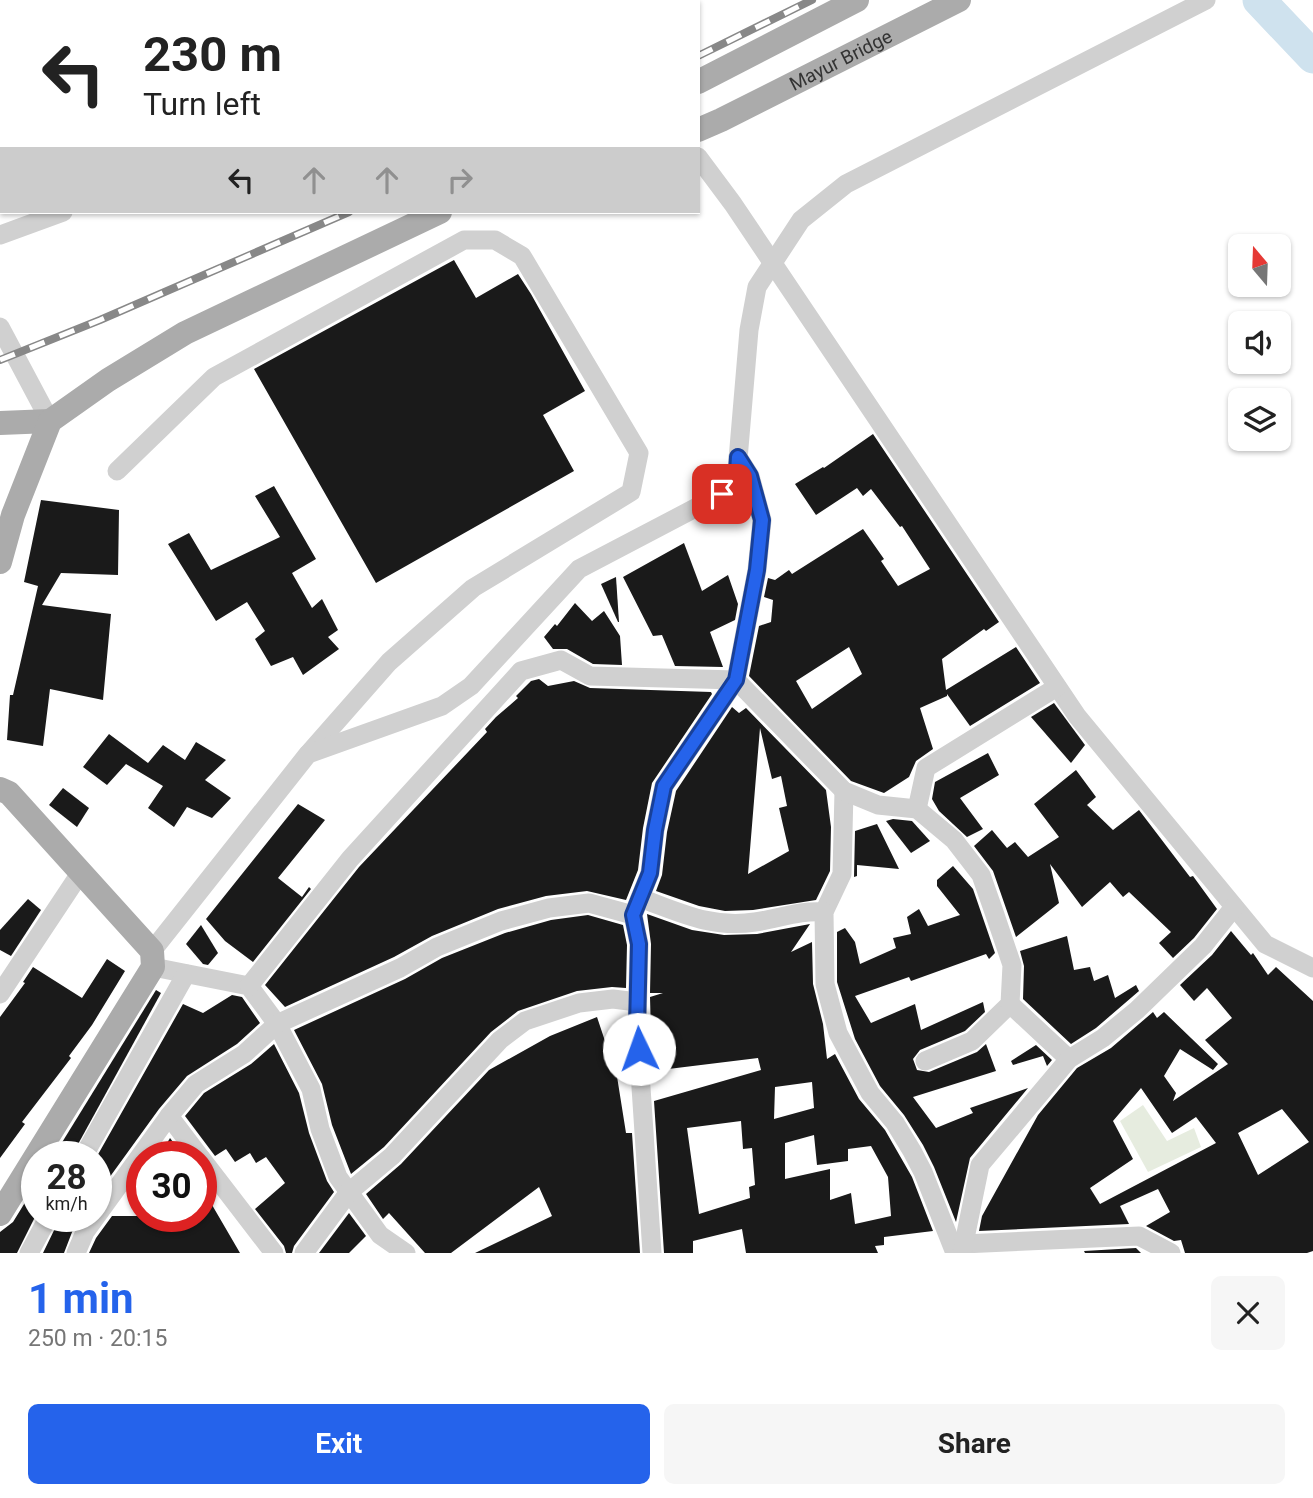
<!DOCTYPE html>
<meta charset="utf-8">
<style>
:root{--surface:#fff;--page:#f6f6f6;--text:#222;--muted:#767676;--accent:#2563eb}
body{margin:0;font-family:Roboto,sans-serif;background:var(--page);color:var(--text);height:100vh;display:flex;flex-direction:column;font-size:26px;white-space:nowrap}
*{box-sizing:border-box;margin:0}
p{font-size:23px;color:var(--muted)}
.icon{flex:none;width:38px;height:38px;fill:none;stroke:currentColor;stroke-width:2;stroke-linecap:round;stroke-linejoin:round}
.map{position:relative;height:1253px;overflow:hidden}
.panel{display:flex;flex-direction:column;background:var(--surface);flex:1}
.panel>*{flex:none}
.banner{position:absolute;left:0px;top:0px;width:700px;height:214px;box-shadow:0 2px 5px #0004;background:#fff;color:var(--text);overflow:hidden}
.needle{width:46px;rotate:341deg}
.controls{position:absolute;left:1228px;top:234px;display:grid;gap:14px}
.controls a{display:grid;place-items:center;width:63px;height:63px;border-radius:10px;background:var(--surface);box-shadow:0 2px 5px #0004;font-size:35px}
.speed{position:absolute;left:21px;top:1141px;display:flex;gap:14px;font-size:35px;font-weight:700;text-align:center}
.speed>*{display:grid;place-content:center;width:91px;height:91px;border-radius:50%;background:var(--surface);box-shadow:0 2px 5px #0004;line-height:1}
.speed small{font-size:18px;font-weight:400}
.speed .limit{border:10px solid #d22;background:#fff;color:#111}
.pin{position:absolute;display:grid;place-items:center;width:60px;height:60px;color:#fff;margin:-30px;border-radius:14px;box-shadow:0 4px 10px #0006}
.me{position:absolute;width:77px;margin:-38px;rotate:357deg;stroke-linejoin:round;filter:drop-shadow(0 0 5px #0008)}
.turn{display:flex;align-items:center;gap:24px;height:147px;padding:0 28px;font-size:32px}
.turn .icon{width:91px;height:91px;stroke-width:2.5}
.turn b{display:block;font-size:49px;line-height:60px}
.lanes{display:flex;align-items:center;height:66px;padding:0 28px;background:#0003;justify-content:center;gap:35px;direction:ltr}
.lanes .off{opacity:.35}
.round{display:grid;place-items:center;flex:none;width:74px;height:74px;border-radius:10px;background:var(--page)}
.summary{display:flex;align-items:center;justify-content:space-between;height:119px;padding:0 28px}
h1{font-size:42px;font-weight:700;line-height:52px;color:var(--accent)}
.cta{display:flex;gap:14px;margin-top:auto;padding:14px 28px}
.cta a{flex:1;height:80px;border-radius:10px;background:var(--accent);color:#fff;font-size:28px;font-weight:700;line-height:80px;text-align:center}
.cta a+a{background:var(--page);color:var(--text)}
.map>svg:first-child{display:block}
</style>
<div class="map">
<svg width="1313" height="1253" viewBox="0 0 1313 1253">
<rect width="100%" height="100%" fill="#fff"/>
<polygon fill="#e6ecdf" points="1143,1105 1167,1141 1194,1128 1201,1147 1148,1172 1120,1121"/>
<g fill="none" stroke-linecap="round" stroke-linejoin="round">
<polyline stroke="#cfe2ee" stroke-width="33" points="1259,0 1313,57"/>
</g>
<g fill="#1a1a1a" fill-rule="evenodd">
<polygon points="454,260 476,298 518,274 531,294 585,391 543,415 574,471 376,583 254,369"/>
<path d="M 873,434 L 999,622 L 986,631 L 984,629 L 942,659 L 946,690 L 1016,647 L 1040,683 L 970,726 L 947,694 L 947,696 L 920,708 L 933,749 L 916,761 L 909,777 L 884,793 L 851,781 L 749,676 L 759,626 L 771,622 L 773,600 L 764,597 L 768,578 L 775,580 L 789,570 L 792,574 L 863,529 L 884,559 L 881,561 L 898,586 L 930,569 L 902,526 L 900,527 L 871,489 L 863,496 L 857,488 L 816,515 L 795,484 L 823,467 L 824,468 ZM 849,647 L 862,674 L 812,709 L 796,681 Z"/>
<polygon points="274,486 316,559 292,573 312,608 322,599 338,630 328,637 339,649 303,675 293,657 271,666 255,639 265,631 247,602 216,621 168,544 189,533 211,570 280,537 255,496"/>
<polygon points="41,500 119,510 118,575 61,573 42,605 111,614 103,700 50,689 43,746 7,740 10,695 13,695 38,586 24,582"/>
<polygon points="684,543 702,591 728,575 738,604 735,620 710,632 723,667 675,666 662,635 653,636 623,577"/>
<polygon points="616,577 619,622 618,622 601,584"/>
<polygon points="575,603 592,621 604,611 620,636 622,665 593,664 567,649 553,649 544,637 555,624 557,626"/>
<polygon points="539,679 548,686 574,681 590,688 711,692 712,694 652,783 643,828 638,870 626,900 587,891 546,896 498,909 432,936 394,957 285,1007 265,985 359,867 487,732 485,729 496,717 518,698 516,696 531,681"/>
<polygon points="1054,703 1085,745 1071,763 1031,717"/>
<path d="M 732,707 L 739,713 L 746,708 L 826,790 L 831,827 L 830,871 L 816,900 L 753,910 L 725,911 L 699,906 L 656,891 L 662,875 L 667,832 L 676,791 ZM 760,728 L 772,779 L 781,776 L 787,806 L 779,808 L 789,851 L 748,874 Z"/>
<polygon points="109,734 148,763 163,745 185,760 196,742 226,760 205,780 231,798 212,818 187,807 174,827 148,808 163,786 126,764 107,785 83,767"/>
<polygon points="988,753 999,775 960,798 983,829 967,837 939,811 932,799 935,782"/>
<polygon points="1076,770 1096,797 1087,805 1113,830 1139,810 1190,877 1193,876 1217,909 1194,938 1173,958 1159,943 1171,932 1129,892 1123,897 1110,882 1082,907 1050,864 1059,903 1016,937 993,871 974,846 992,830 1007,848 1015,842 1028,857 1059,837 1034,804"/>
<polygon points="63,788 89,808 77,827 49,805"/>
<polygon points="298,804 325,820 278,878 302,897 309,887 311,889 253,962 225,941 206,919"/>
<polygon points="893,819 912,821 930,841 911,853 886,821"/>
<polygon points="877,824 899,869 857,865 857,876 854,877 855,831"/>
<polygon points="953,866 973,889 995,953 989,959 986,954 911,981 909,977 855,996 871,1023 915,1004 921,1030 983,1002 985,1012 965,1031 920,1050 913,1059 917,1070 929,1072 977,1052 986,1044 996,1071 913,1097 936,1128 973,1113 970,1108 1028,1088 970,1158 956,1222 934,1167 923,1145 904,1115 880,1086 855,1039 837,982 837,932 845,928 855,942 860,964 896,948 893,938 911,934 907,917 919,909 928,926 960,915 937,886 937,880"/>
<polygon points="28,899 41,910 11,956 0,950 0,930"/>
<path d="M 647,914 L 692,930 L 724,935 L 757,934 L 810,924 L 791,952 L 812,942 L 813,984 L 823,1024 L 827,1059 L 835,1054 L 859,1099 L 885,1130 L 912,1177 L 933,1231 L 884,1237 L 884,1245 L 875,1246 L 878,1253 L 746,1253 L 742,1229 L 693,1241 L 693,1253 L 664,1253 L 654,1101 L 761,1070 L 758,1058 L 652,1071 L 650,997 L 663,993 L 650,993 L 651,944 ZM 812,1082 L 814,1108 L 774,1119 L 775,1087 ZM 741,1121 L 743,1149 L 752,1148 L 755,1185 L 749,1187 L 750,1198 L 699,1214 L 687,1128 ZM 814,1135 L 817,1165 L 848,1161 L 848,1149 L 871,1146 L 888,1177 L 891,1216 L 855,1224 L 851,1193 L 830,1200 L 830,1169 L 785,1179 L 785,1143 Z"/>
<polygon points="588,915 623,925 627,945 626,988 612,987 577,991 518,1011 491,1032 384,1147 351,1174 332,1125 322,1084 294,1030 405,979 442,958 505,933 551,920"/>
<polygon points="201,925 218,953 208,965 203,964 186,944"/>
<path d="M 1231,931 L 1251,955 L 1253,953 L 1268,975 L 1276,967 L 1313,1001 L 1313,1251 L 1307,1253 L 1185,1253 L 1181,1240 L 1174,1241 L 1146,1226 L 1170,1212 L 1158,1189 L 1120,1206 L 1129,1224 L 979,1231 L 982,1216 L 1038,1115 L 1077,1068 L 1111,1048 L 1153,1012 L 1157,1018 L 1164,1012 L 1218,1064 L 1213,1070 L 1180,1049 L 1164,1076 L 1176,1093 L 1173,1101 L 1228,1064 L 1205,1040 L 1232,1018 L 1207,988 L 1194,1001 L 1180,985 L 1212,955 ZM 1141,1088 L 1172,1133 L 1196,1117 L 1216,1143 L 1100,1204 L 1090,1188 L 1133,1159 L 1113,1121 ZM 1282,1109 L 1309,1142 L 1258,1175 L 1238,1133 Z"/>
<polygon points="1067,936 1074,970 1090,967 1094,981 1108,975 1115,998 1136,985 1139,991 1096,1028 1071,1044 1023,999 1024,966 1020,951"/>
<polygon points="107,959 125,971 92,1025 69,1056 71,1058 22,1122 25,1124 0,1158 0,1017 25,983 23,982 33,967 82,998"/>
<polygon points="156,990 161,993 71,1157 53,1157"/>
<polygon points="232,995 242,997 260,1023 237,1044 187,1076 159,1109 96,1196 96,1158 183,1004 203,1013"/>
<polygon points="597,1017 607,1047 612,1045 626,1133 632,1133 640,1253 475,1253 552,1216 539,1187 451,1253 425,1253 389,1213 383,1219 366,1194 401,1164 489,1070 550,1036"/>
<polygon points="274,1044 299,1093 309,1133 327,1181 334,1192 294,1246 292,1253 286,1253 284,1246 255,1209 285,1183 266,1157 256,1163 250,1153 235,1162 226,1149 215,1156 185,1116 204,1093 251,1064"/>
<polygon points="1036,1045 1052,1060 1047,1066 1043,1056 1013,1065 1011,1061"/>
<polygon points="170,1138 184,1157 159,1157"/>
<polygon points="37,1183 37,1213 17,1253 0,1253 0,1232 13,1222"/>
<polygon points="201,1186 240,1253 89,1253 96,1238 112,1216 201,1216"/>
<polygon points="349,1213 366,1236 349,1253 319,1253"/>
<polygon points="61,1216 81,1216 74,1227 64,1253 43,1253"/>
<polygon points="1136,1248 1141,1253 1085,1253 1084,1251"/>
</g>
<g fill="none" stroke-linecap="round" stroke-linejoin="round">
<g stroke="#d0d0d0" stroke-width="19">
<polyline points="63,0 64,2"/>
<polyline points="449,0 450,2"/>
<polyline points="192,2 195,0"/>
<polyline points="0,41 2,40"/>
<polyline points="698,157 733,204 1077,716 1265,944 1313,968"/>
<polyline points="0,235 63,212"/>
<polyline points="0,327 50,421"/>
<polyline points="117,471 214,377 464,240 495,240 522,256 639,453 631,492 473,588 389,662 309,753"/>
<polyline points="844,791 842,874 824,912 825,984 838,1033 870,1093 895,1123 912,1151 923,1172 955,1253"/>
<polyline points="917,809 926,768 1057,687"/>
<path d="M 640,898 C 679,912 712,929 755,922 C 778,919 800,910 824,912"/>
<polyline points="633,915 650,873 655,830 664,786 736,680 757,570 762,520 750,476 738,457"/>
<polyline points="152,951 308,754 442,706 471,686 579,569 722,494 737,471 749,330 757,287 801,220 846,184 1206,0"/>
<polyline points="153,967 249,986 277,1024 311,1089 320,1129 338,1177 380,1235 406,1253"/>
<polyline points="249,986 350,859 521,671 561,660 590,676 736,680 844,791 878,805 917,809 954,840 981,875 994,912 1012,965 1010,1004 972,1041 925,1061"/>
<polyline points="0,994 81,872"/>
<polyline points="1010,1004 1069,1059"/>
<polyline points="169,1116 200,1157"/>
<polyline points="83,1157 186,974"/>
<polyline points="201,1158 274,1253"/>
<polyline points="963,1244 1139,1236 1171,1253"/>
<polyline points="29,1253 49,1216"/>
<polyline points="76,1253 85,1232 169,1116 196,1084 244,1054 277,1024 400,968 437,947 501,921 549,908 589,903 633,915 639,944 637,1027 652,1253"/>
<polyline points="304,1253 349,1192 392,1156 500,1040 525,1021 579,1003 613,999 637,1002"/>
<polyline points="962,1253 980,1165 1069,1059 1103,1038 1137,1010 1203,946 1234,907"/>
</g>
<g stroke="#ababab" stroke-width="24">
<polyline points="698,82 857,0"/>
<path id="s1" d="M 698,130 L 721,120 L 959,0"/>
<polyline points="0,423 50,421"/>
<polyline points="0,562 13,515 50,421 108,380 185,333 440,212"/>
<polyline points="0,789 9,793 152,951 153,967 0,1214"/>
</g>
<g stroke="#888" stroke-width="8">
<g id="rail">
<polyline points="698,56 812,0"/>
<polyline points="0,360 100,320 349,212"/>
</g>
</g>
<use href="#rail" stroke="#fff" stroke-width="5" stroke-dasharray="16" stroke-linecap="butt"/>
</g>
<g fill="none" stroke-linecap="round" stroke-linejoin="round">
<g stroke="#184099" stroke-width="18">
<polyline id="route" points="639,1049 637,1027 639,944 633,915 650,873 655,830 664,786 736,680 757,570 762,520 750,476 738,457 737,471 722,494"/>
</g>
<use href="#route" stroke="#2563eb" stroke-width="12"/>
</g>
<g text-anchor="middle" stroke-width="7" stroke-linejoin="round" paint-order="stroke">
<g font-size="19" fill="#333" stroke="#fff">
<text dy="7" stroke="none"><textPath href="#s1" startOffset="159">Mayur Bridge</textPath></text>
</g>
</g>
</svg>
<div class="controls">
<a><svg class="needle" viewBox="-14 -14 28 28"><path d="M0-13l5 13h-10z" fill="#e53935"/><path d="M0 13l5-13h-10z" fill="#767676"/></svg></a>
<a><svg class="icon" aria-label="sound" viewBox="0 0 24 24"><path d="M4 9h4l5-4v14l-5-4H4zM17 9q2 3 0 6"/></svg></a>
<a><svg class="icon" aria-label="layers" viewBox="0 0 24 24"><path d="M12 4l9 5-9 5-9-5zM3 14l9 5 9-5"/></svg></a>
</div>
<div class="speed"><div>28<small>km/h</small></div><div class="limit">30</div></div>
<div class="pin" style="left:722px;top:494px;background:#d93025"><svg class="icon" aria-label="arrive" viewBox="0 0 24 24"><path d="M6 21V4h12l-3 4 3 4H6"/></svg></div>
<svg class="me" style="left:639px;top:1049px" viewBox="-20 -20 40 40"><circle r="19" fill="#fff"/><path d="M0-13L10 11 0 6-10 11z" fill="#2563eb"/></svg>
<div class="banner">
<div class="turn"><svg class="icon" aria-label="left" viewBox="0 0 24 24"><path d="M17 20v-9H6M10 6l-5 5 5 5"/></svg><div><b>230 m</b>Turn left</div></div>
<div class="lanes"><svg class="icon" aria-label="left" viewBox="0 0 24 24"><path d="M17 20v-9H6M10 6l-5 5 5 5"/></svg><svg class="icon off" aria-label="ahead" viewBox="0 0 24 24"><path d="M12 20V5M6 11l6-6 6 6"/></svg><svg class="icon off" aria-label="ahead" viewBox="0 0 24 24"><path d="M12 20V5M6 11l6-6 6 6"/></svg><svg class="icon off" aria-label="right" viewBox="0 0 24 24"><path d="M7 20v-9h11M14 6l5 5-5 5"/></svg></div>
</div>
</div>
<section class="panel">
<div class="summary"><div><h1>1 min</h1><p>250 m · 20:15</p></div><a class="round"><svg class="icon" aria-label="close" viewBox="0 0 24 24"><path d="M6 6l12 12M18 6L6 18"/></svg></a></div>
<div class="cta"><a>Exit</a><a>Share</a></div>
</section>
